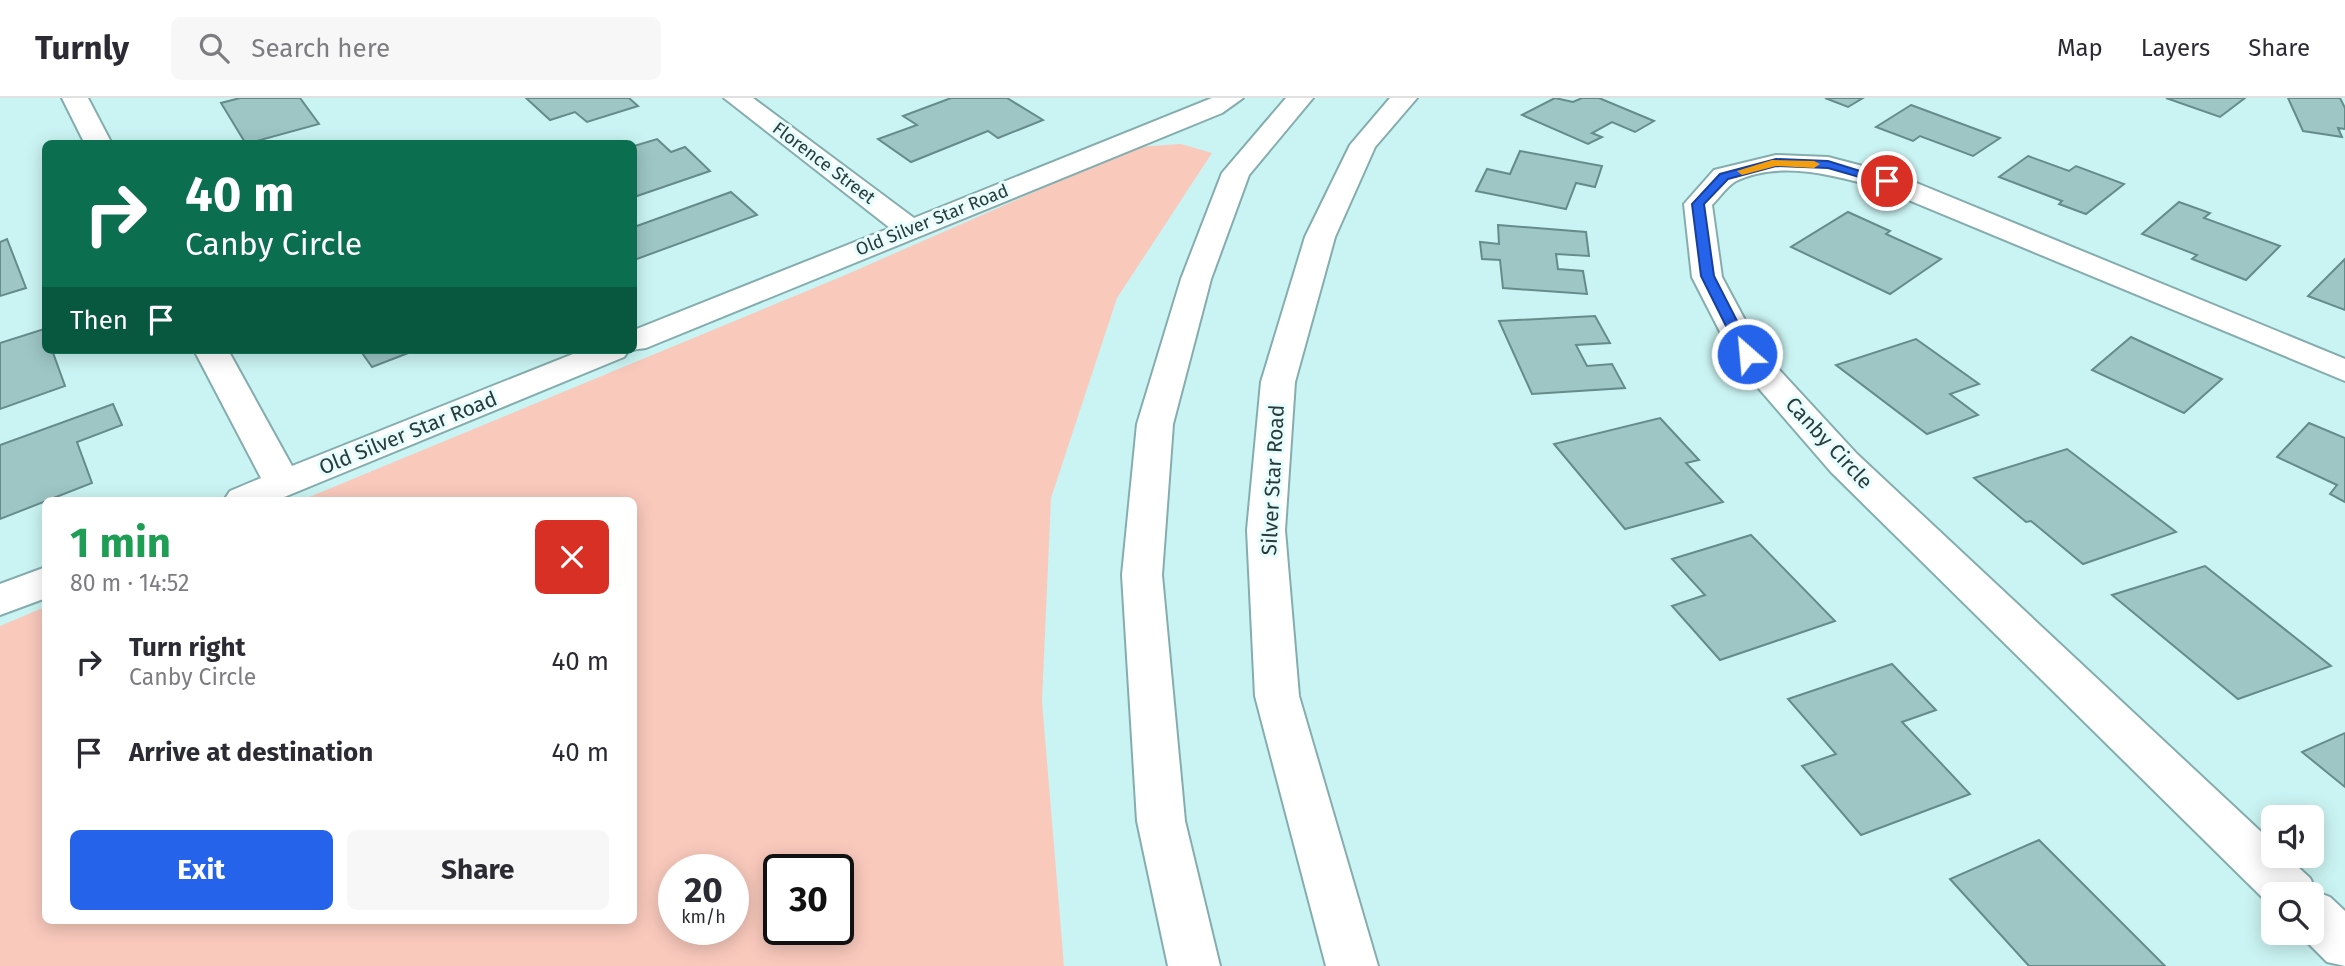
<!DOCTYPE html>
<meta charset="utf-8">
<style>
:root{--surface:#fff;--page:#f7f7f7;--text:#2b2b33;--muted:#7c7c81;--line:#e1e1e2;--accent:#2563eb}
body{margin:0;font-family:"Fira Sans",sans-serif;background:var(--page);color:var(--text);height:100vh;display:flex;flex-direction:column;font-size:26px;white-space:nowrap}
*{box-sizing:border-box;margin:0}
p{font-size:23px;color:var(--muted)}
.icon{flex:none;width:38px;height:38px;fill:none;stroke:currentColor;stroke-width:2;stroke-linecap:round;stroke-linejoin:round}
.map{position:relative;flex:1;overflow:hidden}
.side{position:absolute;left:42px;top:399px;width:595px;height:427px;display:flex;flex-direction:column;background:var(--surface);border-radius:10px;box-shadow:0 4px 18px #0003}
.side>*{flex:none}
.banner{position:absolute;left:42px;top:42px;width:595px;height:214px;border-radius:10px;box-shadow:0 4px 18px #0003;background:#0b6e4f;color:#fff;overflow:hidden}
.controls{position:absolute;left:2261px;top:707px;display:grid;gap:14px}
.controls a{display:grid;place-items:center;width:63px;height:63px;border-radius:10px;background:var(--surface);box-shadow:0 4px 18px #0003;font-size:35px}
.speed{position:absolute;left:658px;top:756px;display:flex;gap:14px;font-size:35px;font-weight:700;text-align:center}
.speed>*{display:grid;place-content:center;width:91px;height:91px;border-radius:50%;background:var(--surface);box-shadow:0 4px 18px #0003;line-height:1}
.speed small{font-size:18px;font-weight:400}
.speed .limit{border:4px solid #111;border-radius:10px;background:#fff;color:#111}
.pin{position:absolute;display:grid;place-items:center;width:60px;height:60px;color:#fff;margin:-30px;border:4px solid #fff;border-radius:50%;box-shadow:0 2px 7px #0007}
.me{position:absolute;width:77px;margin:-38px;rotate:333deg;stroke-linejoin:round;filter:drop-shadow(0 0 5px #0008)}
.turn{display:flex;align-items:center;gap:24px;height:147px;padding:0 28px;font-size:32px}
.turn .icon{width:91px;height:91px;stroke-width:2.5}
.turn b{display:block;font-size:49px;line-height:60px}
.then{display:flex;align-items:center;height:66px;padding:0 28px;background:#0003;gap:14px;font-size:26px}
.round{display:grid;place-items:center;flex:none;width:74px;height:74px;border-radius:10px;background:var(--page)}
.overview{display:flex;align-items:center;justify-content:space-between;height:119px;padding:0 28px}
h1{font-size:42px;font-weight:700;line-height:52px;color:#1e9e55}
.button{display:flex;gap:14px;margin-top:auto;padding:14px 28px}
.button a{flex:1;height:80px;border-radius:10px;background:var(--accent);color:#fff;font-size:28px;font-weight:700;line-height:80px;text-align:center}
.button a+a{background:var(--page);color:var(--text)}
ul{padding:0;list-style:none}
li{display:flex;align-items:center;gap:21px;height:91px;padding:0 28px}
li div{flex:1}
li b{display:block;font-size:26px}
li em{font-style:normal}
header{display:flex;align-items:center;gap:42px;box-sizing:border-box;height:98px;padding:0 35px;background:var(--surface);border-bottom:2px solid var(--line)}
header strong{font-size:33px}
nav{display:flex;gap:38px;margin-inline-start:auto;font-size:24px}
.search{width:490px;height:63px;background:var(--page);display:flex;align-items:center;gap:18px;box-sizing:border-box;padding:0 24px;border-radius:10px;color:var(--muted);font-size:26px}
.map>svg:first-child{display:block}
</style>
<header>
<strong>Turnly</strong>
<div class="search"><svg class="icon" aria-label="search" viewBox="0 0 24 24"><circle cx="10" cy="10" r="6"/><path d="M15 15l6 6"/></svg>Search here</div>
<nav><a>Map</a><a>Layers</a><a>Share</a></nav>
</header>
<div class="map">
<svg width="2345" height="868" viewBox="0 0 2345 868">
<rect width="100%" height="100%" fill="#caf4f3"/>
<path fill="#f9c9bc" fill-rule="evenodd" d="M 1181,46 L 1212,55 L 1117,200 L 1051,400 L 1042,603 L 1064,868 L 0,868 L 0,528 L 45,509 L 46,822 L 634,822 L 634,402 L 302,402 L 843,178 L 1137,49 ZM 674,772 L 733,772 L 733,831 L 674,831 ZM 779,772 L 838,772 L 838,831 L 779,831 Z"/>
<g fill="#9dc6c5" stroke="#658c8b" stroke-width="2">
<polygon points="240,0 300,0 319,26 246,46 221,5"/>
<polygon points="526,0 629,0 638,8 587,24 575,14 550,22"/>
<polygon points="951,0 1007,0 1043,22 998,40 988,33 911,64 878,41 917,27 903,18"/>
<polygon points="1555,0 1573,4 1582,0 1599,0 1654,23 1635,34 1612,24 1592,35 1602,39 1588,46 1522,17"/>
<polygon points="1825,0 1863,0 1848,9"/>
<polygon points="2166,0 2245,0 2220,19"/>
<polygon points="2288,0 2340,0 2345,10 2345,31 2338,30 2342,39 2303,33"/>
<polygon points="1911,7 2000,40 1973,58 1920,38 1913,43 1876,29"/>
<polygon points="657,41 671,54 685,49 710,73 634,99 634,48"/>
<polygon points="1520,53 1602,68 1595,89 1576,85 1566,111 1476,93 1487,71 1510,76"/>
<polygon points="2028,58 2069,73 2076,68 2124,86 2086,116 2059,106 2062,103 1999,79"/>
<polygon points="731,94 757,117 634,162 634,129"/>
<polygon points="2179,104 2210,115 2204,120 2280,148 2246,182 2192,161 2197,157 2142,136"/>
<polygon points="1848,114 1890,133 1886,136 1941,161 1890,196 1791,149"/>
<polygon points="1498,127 1586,134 1589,158 1556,156 1558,171 1583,173 1587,196 1503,190 1500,162 1482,161 1480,144 1499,146"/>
<polygon points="7,141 26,190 0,198 0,144"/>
<polygon points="2345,161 2345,212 2308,198"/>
<polygon points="1595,218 1610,245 1576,247 1587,268 1612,266 1625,290 1532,296 1499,223"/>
<polygon points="44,231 46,252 52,252 65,288 0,311 0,245"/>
<polygon points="2131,239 2222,281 2184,315 2092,272"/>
<polygon points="1916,241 1979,286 1950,296 1978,317 1927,336 1836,267"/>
<polygon points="360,252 416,252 372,269"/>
<polygon points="113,306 122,327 77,344 92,385 0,421 0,347"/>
<polygon points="1660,320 1699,362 1686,365 1723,404 1625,431 1554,346"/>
<polygon points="2309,325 2345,340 2345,404 2330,396 2337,387 2277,359"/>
<polygon points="2067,351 2176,434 2083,466 2031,423 2026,424 1974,380"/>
<polygon points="1751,437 1835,523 1720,562 1672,508 1705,497 1672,461"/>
<polygon points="2205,468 2331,568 2238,601 2112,497"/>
<polygon points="1892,566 1936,612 1902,624 1970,696 1861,737 1802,668 1836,656 1788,601"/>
<polygon points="2345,635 2345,689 2302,654"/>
<polygon points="2039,742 2165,868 2029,868 1950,781"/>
</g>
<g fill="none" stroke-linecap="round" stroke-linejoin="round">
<g stroke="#85adad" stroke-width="4">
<g id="minor">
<polygon points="62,0 88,0 112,46 85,46"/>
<polygon points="724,0 753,0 914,120 1212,0 1243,0 1222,15 646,250 631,252 634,252 634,232 890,130"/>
<path d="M 1776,57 L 1828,59 L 1897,77 L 2345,261 L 2345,283 L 1877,89 C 1833,77 1780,62 1736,83 C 1727,88 1719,100 1712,107 L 1722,179 L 1761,252 L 1857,356 L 2273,745 L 2273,758 L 2286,758 L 2310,780 L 2317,794 L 2330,799 L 2345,813 L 2345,868 L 2327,864 L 2298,835 L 2312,835 L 2312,796 L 2273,796 L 2273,810 L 1831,374 L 1735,263 L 1692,179 L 1684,106 L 1714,72 Z"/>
<polygon points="194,252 228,252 292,368 583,252 629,252 624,259 277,402 224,402 230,393 261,380"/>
<polygon points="46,469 46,500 0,517 0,486"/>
</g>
</g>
<g stroke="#85adad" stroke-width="4">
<g id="major">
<polygon points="1286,0 1313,0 1249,77 1211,181 1173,326 1162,477 1185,723 1220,868 1168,868 1137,723 1122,477 1137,326 1181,181 1222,75"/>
<polygon points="1390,0 1417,0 1375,49 1335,139 1295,284 1285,432 1299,598 1378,868 1326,868 1255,598 1247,432 1261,284 1305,139 1350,47"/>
</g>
</g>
<use href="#minor" fill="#fff" fill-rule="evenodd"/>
<use href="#major" fill="#fff" fill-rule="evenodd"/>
</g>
<polygon fill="#2563eb" stroke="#184099" stroke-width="2" points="1776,61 1828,63 1892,83 1887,87 1828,70 1776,68 1728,81 1704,106 1714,178 1754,256 1747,260 1740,256 1701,178 1692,106 1720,76"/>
<polygon fill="#f59e0b" points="1772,62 1814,63 1820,66 1814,70 1776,68 1742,77 1737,73"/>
<g text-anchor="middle" stroke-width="6" stroke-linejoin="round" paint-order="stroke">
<g font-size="18" fill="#2a3a3a" stroke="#e5fdfd">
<text transform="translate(824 65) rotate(37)" y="6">Florence Street</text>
<text transform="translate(932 122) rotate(-22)" y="6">Old Silver Star Road</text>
</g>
<g font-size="21" fill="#2a3a3a" stroke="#e5fdfd">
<text transform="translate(408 335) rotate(-22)" y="7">Old Silver Star Road</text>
<text transform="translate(1829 345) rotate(47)" y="7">Canby Circle</text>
<text transform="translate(1273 382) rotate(-87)" y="7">Silver Star Road</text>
</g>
</g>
</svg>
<div class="controls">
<a><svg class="icon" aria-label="sound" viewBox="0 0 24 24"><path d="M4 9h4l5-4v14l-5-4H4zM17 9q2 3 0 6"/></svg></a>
<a><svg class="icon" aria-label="search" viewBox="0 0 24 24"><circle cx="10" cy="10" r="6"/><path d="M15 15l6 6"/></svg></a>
</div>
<div class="speed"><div>20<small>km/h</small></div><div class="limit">30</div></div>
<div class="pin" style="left:1887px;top:83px;background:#d93025"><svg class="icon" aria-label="arrive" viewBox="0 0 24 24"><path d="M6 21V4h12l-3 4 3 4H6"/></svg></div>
<svg class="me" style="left:1747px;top:256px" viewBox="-20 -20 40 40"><circle r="17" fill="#2563eb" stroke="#fff" stroke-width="3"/><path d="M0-11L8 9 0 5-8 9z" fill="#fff"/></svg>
<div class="banner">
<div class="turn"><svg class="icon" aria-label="right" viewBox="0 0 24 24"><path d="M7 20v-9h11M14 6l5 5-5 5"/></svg><div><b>40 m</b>Canby Circle</div></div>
<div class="then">Then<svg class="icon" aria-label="arrive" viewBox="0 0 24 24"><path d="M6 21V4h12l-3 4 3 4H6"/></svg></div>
</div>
<section class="side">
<div class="overview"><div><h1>1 min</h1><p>80 m · 14:52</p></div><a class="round" style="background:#d93025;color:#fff"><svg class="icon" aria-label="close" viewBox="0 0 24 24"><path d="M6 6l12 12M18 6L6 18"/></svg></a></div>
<ul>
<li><svg class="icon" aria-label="right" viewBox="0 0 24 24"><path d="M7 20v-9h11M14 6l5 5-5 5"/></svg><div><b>Turn right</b><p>Canby Circle</p></div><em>40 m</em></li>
<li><svg class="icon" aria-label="arrive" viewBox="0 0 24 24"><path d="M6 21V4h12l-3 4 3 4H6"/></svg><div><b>Arrive at destination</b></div><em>40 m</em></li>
</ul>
<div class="button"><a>Exit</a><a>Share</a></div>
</section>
</div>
